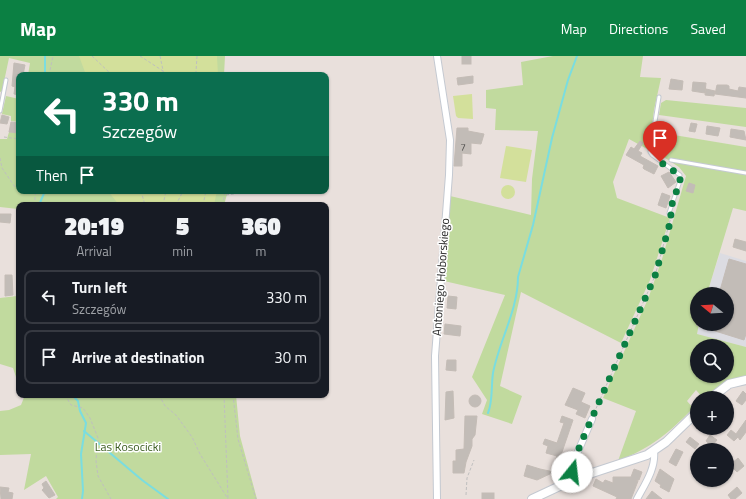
<!DOCTYPE html>
<meta charset="utf-8">
<style>
:root{--surface:#171b24;--page:#242831;--text:#f1f3f6;--muted:#9ea1a6;--line:#363941;--accent:#0b8043}
body{margin:0;font-family:"Titillium Web",sans-serif;background:var(--page);color:var(--text);height:100vh;display:flex;flex-direction:column;font-size:15px;white-space:nowrap}
*{box-sizing:border-box;margin:0}
p{font-size:13px;color:var(--muted)}
.icon{flex:none;width:22px;height:22px;fill:none;stroke:currentColor;stroke-width:2;stroke-linecap:round;stroke-linejoin:round}
.map{position:relative;flex:1;overflow:hidden}
.details{position:absolute;left:16px;top:146px;width:313px;height:196px;display:flex;flex-direction:column;background:var(--surface);border-radius:8px;box-shadow:0 1px 3px #0004}
.details>*{flex:none}
.banner{position:absolute;left:16px;top:16px;width:313px;height:122px;border-radius:8px;box-shadow:0 1px 3px #0004;background:#0b6e4f;color:#fff;overflow:hidden}
.needle{width:26px;rotate:288deg}
.fabs{position:absolute;left:690px;top:231px;display:grid;gap:8px}
.fabs a{display:grid;place-items:center;width:44px;height:44px;border-radius:50%;background:var(--surface);box-shadow:0 1px 3px #0004;font-size:20px}
.pin{position:absolute;display:grid;place-items:center;width:34px;height:34px;color:#fff;margin:-41px -17px;border-radius:50% 50% 50% 0;rotate:-45deg;box-shadow:0 0 4px #0007}
.pin .icon{rotate:45deg}
.me{position:absolute;width:44px;margin:-22px;rotate:16deg;stroke-linejoin:round;filter:drop-shadow(0 0 3px #0008)}
.turn{display:flex;align-items:center;gap:14px;height:84px;padding:0 20px;font-size:18px}
.turn .icon{width:52px;height:52px;stroke-width:2.5}
.turn b{display:block;font-size:28px;line-height:34px}
.then{display:flex;align-items:center;height:38px;padding:0 20px;background:#0003;gap:8px;font-size:15px}
.eta{display:flex;justify-content:space-evenly;align-items:center;height:68px;text-align:center}
.eta b{font-size:24px;font-weight:800;line-height:28px}
ul{padding:0;list-style:none}
li{display:flex;align-items:center;gap:12px;height:54px;margin:0 8px 6px;padding:0 12px;border:2px solid var(--line);border-radius:8px}
li div{flex:1}
li b{display:block;font-size:15px}
li em{font-style:normal}
header{display:flex;align-items:center;gap:24px;box-sizing:border-box;height:56px;padding:0 20px;background:var(--accent);color:#fff}
header strong{font-size:19px}
nav{display:flex;gap:22px;margin-inline-start:auto;font-size:14px}
.map>svg:first-child{display:block}
</style>
<header>
<strong>Map</strong>
<nav><a>Map</a><a>Directions</a><a>Saved</a></nav>
</header>
<div class="map">
<svg width="746" height="443" viewBox="0 0 746 443">
<rect width="100%" height="100%" fill="#e9e0dc"/>
<polygon fill="#dcdce2" points="720,197 746,205 746,291 697,278 699,268 727,268 727,238 707,238"/>
<g fill="#c1da9e" fill-rule="evenodd">
<polygon points="0,0 225,0 224,19 28,19 30,7 9,2 2,35 0,36"/>
<polygon points="553,0 643,0 640,21 661,22 654,54 649,94 629,83 613,126 617,142 670,162 650,224 621,287 521,236 500,330 522,340 512,368 482,358 487,344 472,321 505,239 444,225 450,140 531,159 532,123 538,75 495,74 496,53 486,52 486,34 523,29 521,6"/>
<polygon points="6,40 19,43 19,66 11,65 11,60 2,58"/>
<polygon points="666,44 746,52 746,71 659,59 661,47"/>
<polygon points="9,76 19,77 19,135 228,135 224,149 19,149 19,330 13,312 0,308 0,242 17,240 18,153 0,151 0,83 7,83"/>
<path d="M 656,76 L 746,91 L 746,155 L 733,152 L 707,238 L 697,238 L 697,268 L 699,268 L 697,278 L 746,291 L 746,322 L 709,342 L 703,342 L 696,334 L 687,345 L 693,352 C 668,378 652,391 618,405 L 636,355 L 603,342 L 648,243 L 662,203 L 686,120 L 679,111 L 656,96 L 654,85 ZM 697,290 L 727,290 L 727,320 L 697,320 Z"/>
<polygon points="25,339 236,339 240,380 257,443 56,443 58,441 46,420 24,434 31,398 0,399 0,355 9,354 21,349"/>
</g>
<g fill="#d3e09b">
<polygon points="79,0 217,0 218,19 86,19"/>
<polygon points="472,38 473,63 458,62 456,60 453,40"/>
<polygon points="506,90 532,94 526,126 500,122"/>
<circle cx="508" cy="136" r="7"/>
<polygon points="108,135 217,135 214,149 119,149"/>
</g>
<g fill="none" stroke-linecap="round" stroke-linejoin="round">
<g stroke="#7adde0" stroke-width="2">
<polyline points="45,0 45,19"/>
<polyline points="39,149 45,135"/>
<polyline points="72,339 78,345 80,355 86,367 81,398 83,435 82,443"/>
<path d="M 488,357 C 493,345 491,330 493,317 C 499,285 518,254 518,221 L 533,169 L 552,82 L 568,24 L 577,0"/>
<polyline points="84,375 142,424 168,443"/>
</g>
</g>
<g fill="#c2bcb7" stroke="#c4bcb6">
<rect x="462" y="0" width="9" height="8"/>
<polygon points="14,7 25,9 23,19 19,19 19,39 14,38 15,31 12,30"/>
<polygon points="473,20 473,27 458,29 457,22"/>
<polygon points="671,23 683,25 682,34 669,33"/>
<polygon points="693,26 706,27 705,37 692,35"/>
<polygon points="717,29 727,29 729,30 729,33 738,35 739,31 746,32 746,42 715,38"/>
<polygon points="706,33 715,35 714,40 705,39"/>
<polygon points="2,59 9,61 7,68 0,67"/>
<polygon points="11,66 19,67 19,77 9,76"/>
<polygon points="691,67 697,68 695,76 689,75"/>
<polygon points="707,70 720,72 718,80 706,78"/>
<polygon points="457,72 468,72 468,75 484,78 481,88 471,87 471,98 462,97 462,110 454,110"/>
<polygon points="731,73 744,75 746,84 730,81"/>
<polygon points="640,85 643,87 638,95 642,97 640,100 658,110 654,118 644,113 643,112 644,109 626,99 631,91 634,93"/>
<polygon points="669,116 676,126 668,132 661,120"/>
<polygon points="689,127 695,129 693,137 686,135"/>
<polygon points="662,137 670,140 666,152 658,149"/>
<polygon points="0,158 11,158 10,167 0,166"/>
<polygon points="735,183 746,186 746,195 733,191"/>
<polygon points="729,203 746,208 746,278 744,284 696,269 727,268 727,238 719,238"/>
<polygon points="5,219 12,219 13,239 5,240"/>
<polygon points="448,240 457,241 456,253 447,252"/>
<polygon points="445,268 461,270 460,280 444,278"/>
<polygon points="447,304 456,304 456,315 446,314"/>
<polygon points="573,332 585,337 581,346 590,350 585,362 576,358 578,354 565,349"/>
<polygon points="453,335 454,362 445,364 446,336"/>
<polygon points="743,335 746,338 746,344 742,349 736,345"/>
<circle cx="475" cy="345" r="6"/>
<polygon points="465,360 477,360 475,379 472,383 472,390 466,406 464,417 453,417 453,405 456,405 456,394 464,393"/>
<polygon points="562,360 573,364 561,399 567,401 564,410 555,407 557,400 546,397 548,390 543,388 545,383 557,387 564,367 560,366"/>
<polygon points="746,364 746,376 740,384 738,381 734,385 727,379 731,374 736,378"/>
<polygon points="710,379 717,384 712,390 706,385"/>
<polygon points="690,381 699,388 695,393 686,386"/>
<polygon points="676,393 683,396 676,410 669,406"/>
<polygon points="738,402 744,410 737,416 730,409"/>
<polygon points="527,409 540,413 554,416 537,424 524,420"/>
<polygon points="634,413 642,416 639,424 636,424 638,425 631,443 616,443 617,441 593,430 596,423 603,427 605,424 613,427 613,421 631,421"/>
<polygon points="660,413 674,423 669,436 660,431 661,429 655,425"/>
<polygon points="46,425 55,439 49,442 42,434 44,432 42,428"/>
<polygon points="0,431 9,432 8,436 13,437 12,443 1,443"/>
<polygon points="737,431 742,437 735,443 731,443 728,439"/>
<polygon points="652,435 662,443 646,443"/>
<rect x="482" y="437" width="12" height="6"/>
</g>
<g fill="none" stroke-linecap="round" stroke-linejoin="round">
<g stroke="#c4c9d1" stroke-width="5">
<g id="service">
<polyline points="659,41 650,96 652,99 680,119 680,125 669,157"/>
<polyline points="0,55 6,24"/>
<polyline points="671,104 746,117"/>
</g>
</g>
<g stroke="#c4c9d1" stroke-width="8">
<g id="minor">
<polyline points="571,424 573,407 592,363"/>
<polyline points="437,443 435,300 449,119 450,84 437,0"/>
<path d="M 637,443 C 645,428 656,412 654,395"/>
</g>
</g>
<g stroke="#c4c9d1" stroke-width="10">
<g id="tertiary">
<polyline points="711,342 729,328 746,324"/>
<polyline points="532,443 577,422 647,399 666,386 697,356"/>
</g>
</g>
<g stroke="#bfbfbf" stroke-width="1" stroke-dasharray="3 2" stroke-linecap="butt">
<polyline points="92,0 112,19"/>
<polyline points="140,0 163,15"/>
<polyline points="160,0 164,19"/>
<polyline points="197,0 196,16 199,19"/>
<polyline points="49,19 53,0"/>
<polyline points="4,81 19,83"/>
<polyline points="0,102 2,112 15,131"/>
<polyline points="141,135 145,149"/>
<polyline points="226,139 254,135"/>
<polyline points="35,149 35,139 38,135"/>
<polyline points="163,149 166,135"/>
<polyline points="176,149 183,135"/>
<polyline points="203,149 206,135"/>
<polyline points="223,149 225,135"/>
<polyline points="65,339 71,349 83,352 90,362 98,382 96,405 98,420 111,443"/>
<polyline points="159,339 165,350 176,359 192,381 200,398 228,443"/>
<polyline points="224,339 228,442"/>
<polyline points="233,339 238,383 256,443"/>
<polyline points="594,357 655,220 671,161"/>
<polyline points="466,439 467,422 474,404"/>
</g>
<use href="#service" stroke="#fff" stroke-width="3"/>
<use href="#minor" stroke="#fff" stroke-width="6"/>
<use href="#tertiary" stroke="#fff" stroke-width="8"/>
</g>
<g fill="none" stroke-linecap="round" stroke-linejoin="round">
<polyline stroke="#0b8043" stroke-width="7" stroke-dasharray="0 12.6" points="572,416 573,407 584,380 655,220 672,160 669,157 680,125 680,119 660,106"/>
</g>
<g text-anchor="middle" stroke-width="3" stroke-linejoin="round" paint-order="stroke">
<g font-size="10" fill="#4f4e4c">
<text x="463" y="95">7</text>
</g>
<g font-size="12" fill="#292929" stroke="#fff">
<text transform="translate(441 221) rotate(-86)" y="4">Antoniego Hoborskiego</text>
</g>
<g font-size="12" fill="#3c5d21" stroke="#fff">
<text x="128" y="395">Las Kosocicki</text>
</g>
</g>
</svg>
<div class="fabs">
<a><svg class="needle" viewBox="-14 -14 28 28"><path d="M0-13l5 13h-10z" fill="#e53935"/><path d="M0 13l5-13h-10z" fill="#9ea1a6"/></svg></a>
<a><svg class="icon" aria-label="search" viewBox="0 0 24 24"><circle cx="10" cy="10" r="6"/><path d="M15 15l6 6"/></svg></a>
<a>+</a>
<a>−</a>
</div>
<div class="pin" style="left:660px;top:106px;background:#d93025"><svg class="icon" aria-label="arrive" viewBox="0 0 24 24"><path d="M6 21V4h12l-3 4 3 4H6"/></svg></div>
<svg class="me" style="left:572px;top:416px" viewBox="-20 -20 40 40"><circle r="19" fill="#fff"/><path d="M0-13L10 11 0 6-10 11z" fill="#0b8043"/></svg>
<div class="banner">
<div class="turn"><svg class="icon" aria-label="left" viewBox="0 0 24 24"><path d="M17 20v-9H6M10 6l-5 5 5 5"/></svg><div><b>330 m</b>Szczegów</div></div>
<div class="then">Then<svg class="icon" aria-label="arrive" viewBox="0 0 24 24"><path d="M6 21V4h12l-3 4 3 4H6"/></svg></div>
</div>
<section class="details">
<div class="eta">
<div><b>20:19</b><p>Arrival</p></div>
<div><b>5</b><p>min</p></div>
<div><b>360</b><p>m</p></div>
</div>
<ul>
<li><svg class="icon" aria-label="left" viewBox="0 0 24 24"><path d="M17 20v-9H6M10 6l-5 5 5 5"/></svg><div><b>Turn left</b><p>Szczegów</p></div><em>330 m</em></li>
<li><svg class="icon" aria-label="arrive" viewBox="0 0 24 24"><path d="M6 21V4h12l-3 4 3 4H6"/></svg><div><b>Arrive at destination</b></div><em>30 m</em></li>
</ul>
</section>
</div>
